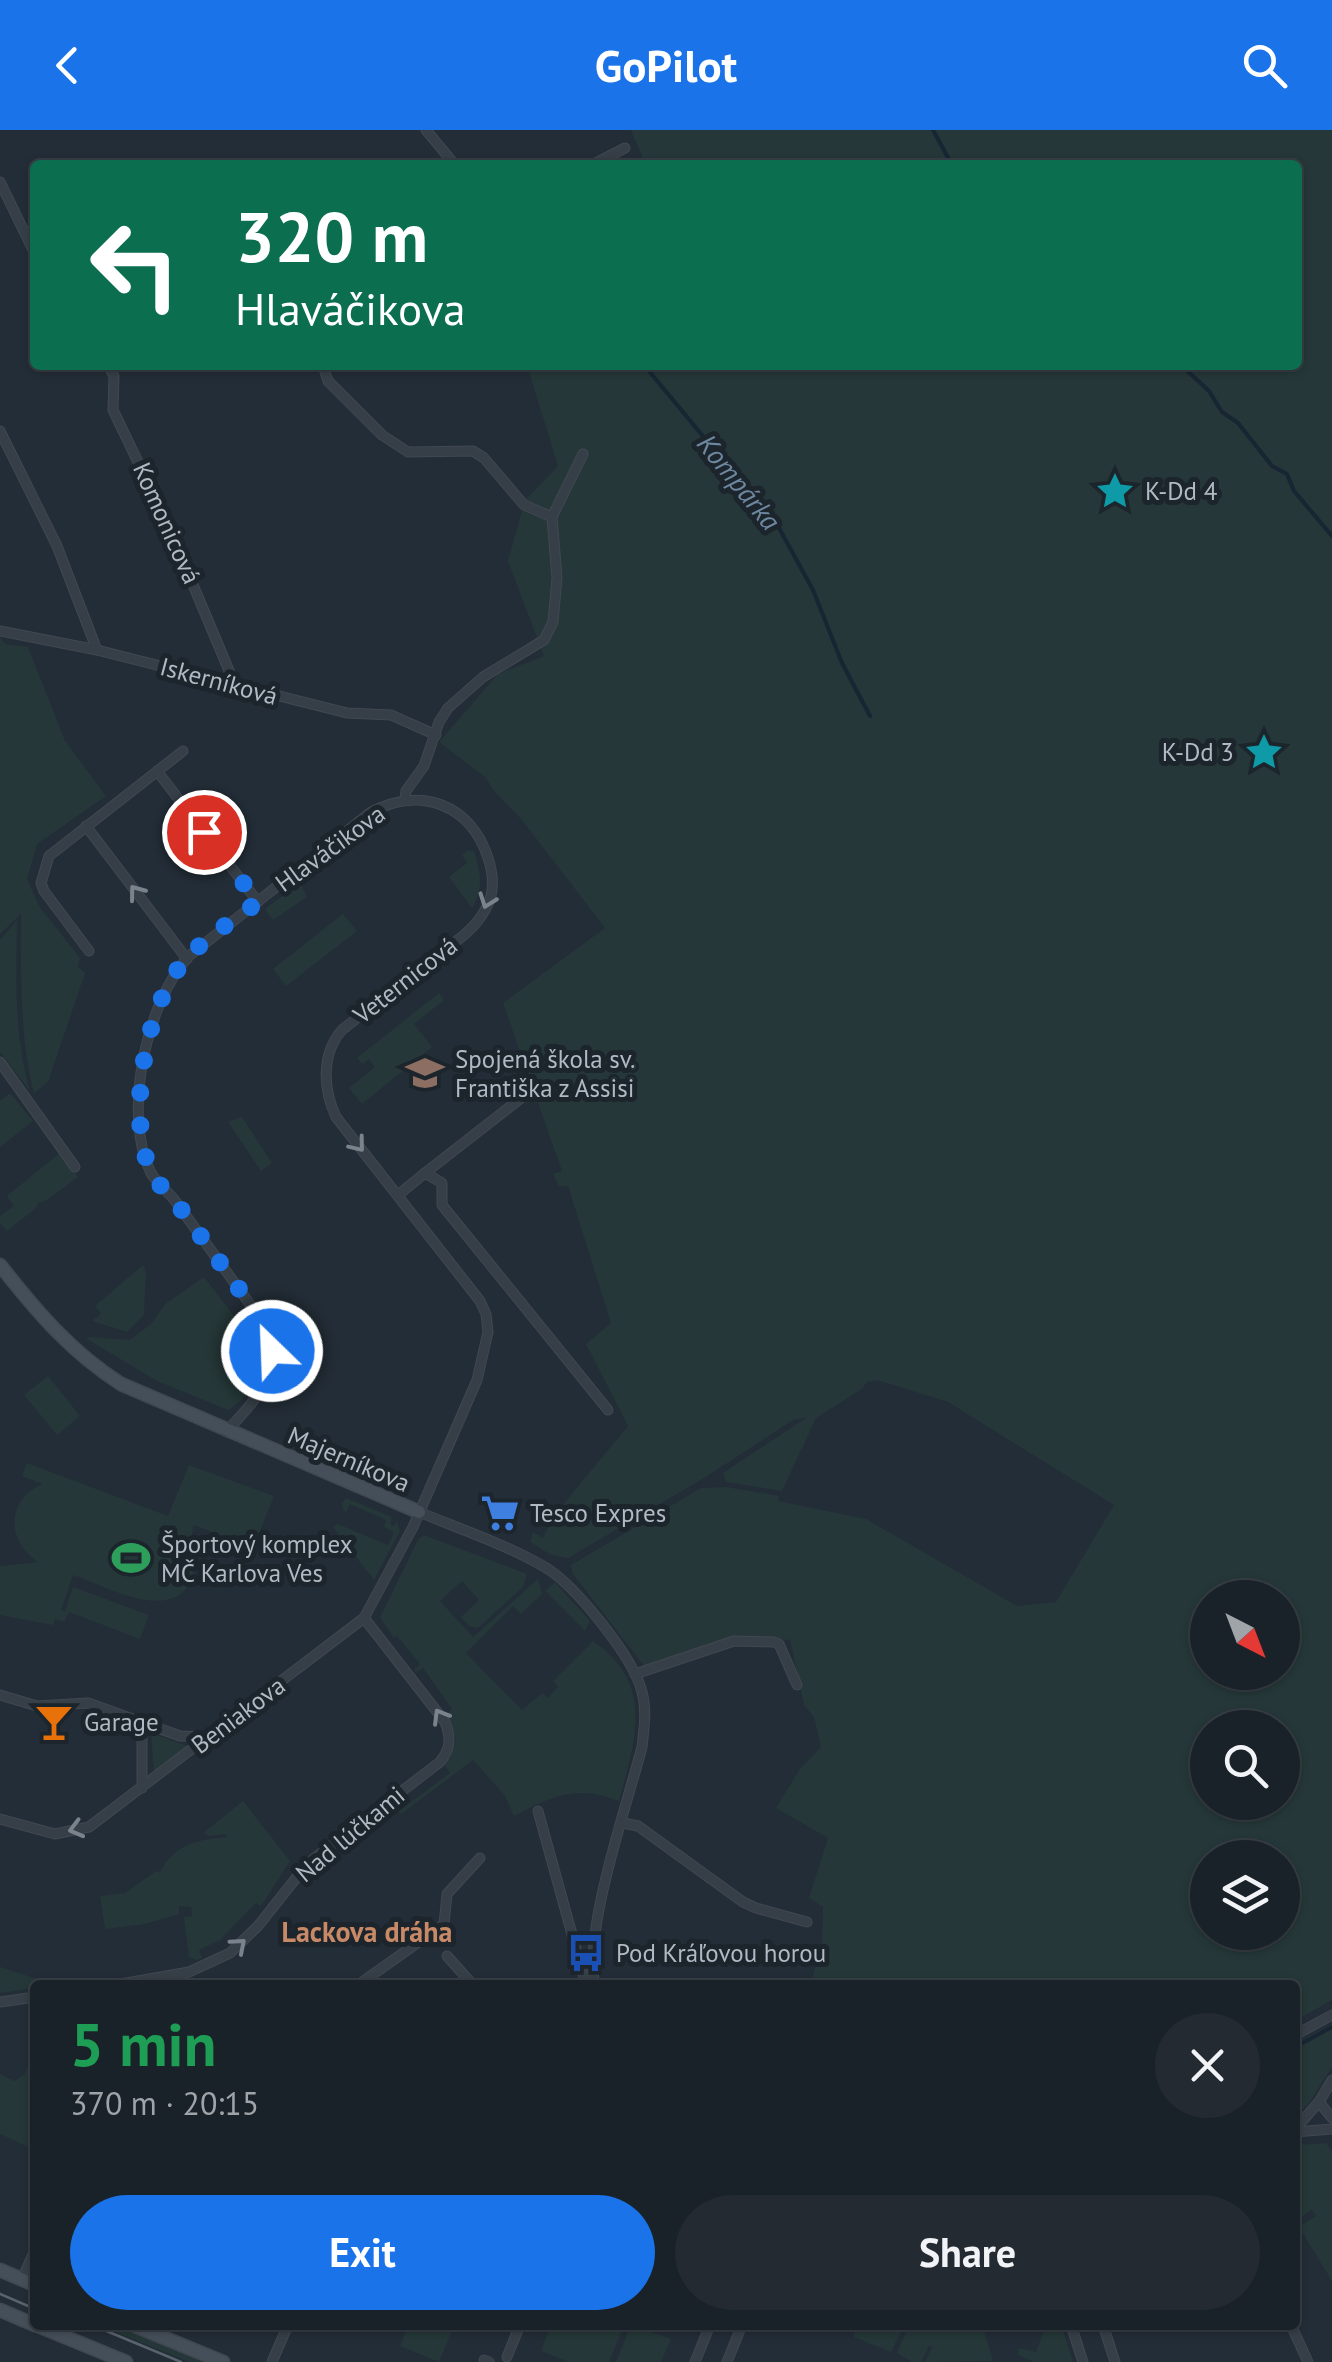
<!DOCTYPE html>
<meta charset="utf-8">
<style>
:root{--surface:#1a2229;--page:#232a31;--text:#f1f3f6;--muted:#9fa4a8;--line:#383f46;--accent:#1a73e8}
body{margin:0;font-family:"PT Sans",sans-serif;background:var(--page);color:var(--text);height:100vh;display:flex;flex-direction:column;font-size:38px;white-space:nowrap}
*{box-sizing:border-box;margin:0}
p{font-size:32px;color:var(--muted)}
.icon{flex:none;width:55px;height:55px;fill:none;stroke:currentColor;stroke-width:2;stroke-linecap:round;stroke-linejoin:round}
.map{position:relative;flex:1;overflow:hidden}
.details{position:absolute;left:30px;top:1850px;width:1270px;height:350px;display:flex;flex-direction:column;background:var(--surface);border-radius:10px;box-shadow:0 2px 8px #0004,0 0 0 2px var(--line)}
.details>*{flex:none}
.hud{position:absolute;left:30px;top:30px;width:1272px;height:210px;border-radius:10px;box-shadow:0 2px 8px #0004,0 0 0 2px var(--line);background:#0b6e4f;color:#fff;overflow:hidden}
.needle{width:65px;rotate:138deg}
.fabs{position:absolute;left:1190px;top:1450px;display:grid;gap:20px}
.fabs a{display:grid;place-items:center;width:110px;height:110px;border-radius:50%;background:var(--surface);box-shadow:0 2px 8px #0004,0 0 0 2px var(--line);font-size:50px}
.pin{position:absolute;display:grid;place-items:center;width:85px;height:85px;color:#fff;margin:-42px;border:5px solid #fff;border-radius:50%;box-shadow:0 2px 10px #0007}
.me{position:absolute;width:110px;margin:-55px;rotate:336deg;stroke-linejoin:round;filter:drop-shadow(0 0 8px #0008)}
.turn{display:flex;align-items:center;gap:35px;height:210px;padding:0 40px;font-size:45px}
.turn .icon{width:130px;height:130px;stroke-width:2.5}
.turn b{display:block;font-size:70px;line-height:85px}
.round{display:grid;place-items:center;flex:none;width:105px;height:105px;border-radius:52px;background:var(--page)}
.summary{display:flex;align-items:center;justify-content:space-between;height:170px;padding:0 40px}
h1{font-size:60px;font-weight:600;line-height:75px;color:#1e9e55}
.primary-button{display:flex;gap:20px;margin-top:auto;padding:20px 40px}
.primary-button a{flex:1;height:115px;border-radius:60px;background:var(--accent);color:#fff;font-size:40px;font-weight:600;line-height:115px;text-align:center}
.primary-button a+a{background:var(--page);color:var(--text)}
header{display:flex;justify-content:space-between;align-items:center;height:130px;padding:0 40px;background:var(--accent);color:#fff;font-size:45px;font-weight:600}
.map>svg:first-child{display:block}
</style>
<header><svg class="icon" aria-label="back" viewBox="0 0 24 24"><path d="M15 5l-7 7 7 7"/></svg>GoPilot<svg class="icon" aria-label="search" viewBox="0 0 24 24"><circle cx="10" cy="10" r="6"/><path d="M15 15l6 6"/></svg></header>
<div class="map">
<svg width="1332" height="2232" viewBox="0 0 1332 2232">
<rect width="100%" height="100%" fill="#232d37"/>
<g fill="#253738" fill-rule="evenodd">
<path d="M 631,0 L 1332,0 L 1332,1870 L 1295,1891 L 1295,1855 L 810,1855 L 822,1816 L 823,1777 L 809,1768 L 828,1708 L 776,1678 L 800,1639 L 821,1617 L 814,1587 L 804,1575 L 790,1510 L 734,1507 L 644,1536 L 573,1444 L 571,1435 L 701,1358 L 726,1357 L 779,1366 L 778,1371 L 866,1389 L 1017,1476 L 1056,1472 L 1114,1375 L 948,1272 L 877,1250 L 867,1252 L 862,1259 L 816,1288 L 782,1361 L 726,1352 L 723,1343 L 806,1288 L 793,1290 L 704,1348 L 568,1428 L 551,1425 L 530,1412 L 533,1402 L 543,1408 L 552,1388 L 628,1296 L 586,1214 L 611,1193 L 568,1056 L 559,1057 L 553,1044 L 562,1041 L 503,873 L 605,798 L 522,690 L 495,662 L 485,647 L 439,612 L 498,544 L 544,526 L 508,431 L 525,370 L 558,336 L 529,242 L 532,235 L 1298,235 L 1298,35 L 646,35 ZM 1208,1468 L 1282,1468 L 1282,1542 L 1208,1542 ZM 1208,1598 L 1282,1598 L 1282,1672 L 1208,1672 ZM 1208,1728 L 1282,1728 L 1282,1802 L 1208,1802 Z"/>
<path d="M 0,507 L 5,514 L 28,517 L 65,611 L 106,666 L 37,714 L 27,749 L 39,776 L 80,828 L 78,837 L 85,843 L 48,952 L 34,963 C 19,904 21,845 21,784 L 0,804 Z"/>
<path d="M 468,720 L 474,721 C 481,743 484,758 472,778 L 449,747 L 467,733 L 462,725 Z"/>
<polygon points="300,753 307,767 273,790 265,779"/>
<polygon points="343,784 357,801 286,856 273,839"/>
<path d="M 17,790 C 16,847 14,906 30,961 L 0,922 L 0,810 Z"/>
<polygon points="439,863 444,870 414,894 432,917 362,974 349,958 375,937 369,929 362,934 357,928"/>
<polygon points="10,963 33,991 0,1017 0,971"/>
<polygon points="242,987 272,1033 261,1041 228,992"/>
<polygon points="61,1022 78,1047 47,1070 38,1073 36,1078 7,1101 0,1093 0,1086 14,1076 7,1066"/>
<polygon points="143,1135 146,1142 144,1185 127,1202 92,1191 101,1184 95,1176"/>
<path d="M 204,1147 L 244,1199 L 253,1199 C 266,1233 260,1260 228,1280 L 157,1251 L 87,1209 L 89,1207 L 130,1210 L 152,1193 L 165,1174 Z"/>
<polygon points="48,1246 80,1286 57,1305 24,1265"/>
<path d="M 27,1333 L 168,1386 L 189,1335 L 274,1366 L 253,1418 L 194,1395 C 188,1411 199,1423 195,1440 C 179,1500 107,1456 73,1445 L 61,1480 L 65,1481 L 73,1457 L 149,1485 L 140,1509 L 69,1482 L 64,1492 L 55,1489 L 53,1495 L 0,1485 L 0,1436 L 38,1432 C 6,1411 6,1371 42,1354 L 22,1346 Z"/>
<polygon points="346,1368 392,1387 390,1394 394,1396 397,1391 400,1401 374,1450 333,1397 338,1394 388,1415 394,1402 384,1397 386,1390 350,1374 346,1382 343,1380 342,1373"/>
<path d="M 424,1405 L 527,1444 L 523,1457 L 478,1498 L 469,1496 L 461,1487 L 479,1470 L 462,1451 L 440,1471 L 473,1507 L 538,1449 L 542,1464 L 521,1484 L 513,1476 L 466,1523 L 522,1580 L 542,1563 L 548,1568 L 558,1557 L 553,1551 L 593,1511 C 655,1554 636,1608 619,1671 C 577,1654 552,1666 514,1686 L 505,1666 L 473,1630 L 401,1684 L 399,1681 L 450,1643 L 445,1636 L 456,1611 L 447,1584 L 452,1579 L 423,1538 L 416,1543 L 414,1539 L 420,1534 L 397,1506 L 394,1508 L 380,1487 L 419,1408 Z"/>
<polygon points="555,1452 590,1491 585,1501 545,1461"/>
<polygon points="151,1603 188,1616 154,1642"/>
<path d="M 243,1671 L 290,1731 L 261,1776 L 256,1773 L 220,1810 L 199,1820 L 202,1828 L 197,1830 L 189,1827 L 184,1787 L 192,1786 L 191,1777 L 179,1776 L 179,1784 L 145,1794 L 105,1799 L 100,1766 L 125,1763 L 156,1741 L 160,1742 C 175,1714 196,1710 227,1707 L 226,1704 L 209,1706 L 203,1703 Z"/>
<polygon points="0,1837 37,1849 55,1850 55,1855 35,1855 35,1858 0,1863"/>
<polygon points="1332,1894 1332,1937 1309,1973 1295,1987 1295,1914"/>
<polygon points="35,1922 35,2020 0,2004 0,1944 14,1951 24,1945"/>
<polygon points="1326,2013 1332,2021 1332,2151 1299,2097 1316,2086 1312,2080 1297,2089 1295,2086 1295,2015"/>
<polygon points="99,2195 117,2195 207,2232 189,2232"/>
<polygon points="408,2195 454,2195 439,2232 400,2216"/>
<polygon points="551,2195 624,2195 609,2232 569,2232 541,2221"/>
<polygon points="631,2195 671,2209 661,2232 616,2232"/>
<polygon points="855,2195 904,2195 891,2222 854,2207"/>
<polygon points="909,2195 982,2195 993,2231 925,2232 932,2217 929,2216 921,2232 912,2232 897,2223"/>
<polygon points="1036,2195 1061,2195 1073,2232 1034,2232 1018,2225 1019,2218 1036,2222 1044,2201"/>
</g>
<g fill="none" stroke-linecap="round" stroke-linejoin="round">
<g stroke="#182533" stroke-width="4">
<polyline points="933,0 952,35"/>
<polyline points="644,235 779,398 813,460 842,533 870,586"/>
<polyline points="1181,235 1209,261 1222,282 1238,293 1272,336 1287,344 1294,361 1332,406"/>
<polyline points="1295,1917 1332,1897"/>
</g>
<g stroke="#404851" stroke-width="11">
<g id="street">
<polyline points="426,0 455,35"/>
<polyline points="592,35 625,18"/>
<polyline points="0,52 35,124"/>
<polyline points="108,235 114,246 113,280 165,388 230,543 228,552"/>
<polyline points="327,235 325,242 328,251 382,305 408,322 473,321 484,328 524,375 552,387"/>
<polyline points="0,301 57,416 97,520"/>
<polyline points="0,501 97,520 347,583 391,585 436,605"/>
<polyline points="157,641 258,772"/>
<polyline points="405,669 406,661 424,636 439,592 448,578 483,547 544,510 553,492 557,448 552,387 583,324"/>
<polyline points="86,696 187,829"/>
<polyline points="89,821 44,761 41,753 49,726 183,621"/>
<polyline points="0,932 75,1037"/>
<polyline points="425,1043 529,962"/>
<polyline points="398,1065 425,1043 442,1053 442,1075 608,1280"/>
<path d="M 419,1382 C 462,1400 508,1415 548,1439 C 577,1458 634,1528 642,1562 C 647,1580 644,1598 642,1617 C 627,1675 583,1801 595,1855"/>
<polyline points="635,1544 734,1511 774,1512 779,1514 797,1555"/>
<polyline points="0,1565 37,1576 88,1573 180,1606 208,1607"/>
<polyline points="142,1594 142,1658"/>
<polyline points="538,1681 586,1855"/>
<path d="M 0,1689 L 55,1704 L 89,1697 L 364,1488 L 413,1397 L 477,1250 L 488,1202 L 486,1184 L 480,1171 L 336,987 C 323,959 321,924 342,900 C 372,876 403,852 434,828 C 452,814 474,801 485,780 C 495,764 494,746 488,728 C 471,674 420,656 371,682 L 189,826 C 146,872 122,986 151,1043 C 157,1054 169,1062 176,1072 C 201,1107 227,1142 252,1177 C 289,1234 266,1259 226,1302"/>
<polyline points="623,1693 638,1696 743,1772 756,1778 807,1792"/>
<polyline points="447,1826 473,1855"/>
<path d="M 115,1855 L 189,1842 L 230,1823 L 258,1796 L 308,1733 L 440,1632 C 451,1618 451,1608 445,1592 L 364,1488"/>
<polyline points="358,1855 444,1794 447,1764 480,1728"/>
<polyline points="0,1872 35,1867"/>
<polyline points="1295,1905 1332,1885"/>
<polyline points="1319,1972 1332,1988"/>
<polyline points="1295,1999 1319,1972 1332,1950"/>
<polyline points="1295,2002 1332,1999"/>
<polyline points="22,2149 35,2120"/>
<polyline points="1071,2195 1083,2232"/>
<polyline points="1103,2195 1115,2232"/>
<polyline points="1291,2195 1308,2232"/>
<polyline points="507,2227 520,2195"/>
<polyline points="484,2230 489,2232"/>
<polyline points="272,2232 288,2195"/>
<polyline points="695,2232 710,2195"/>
<polyline points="727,2232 742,2195"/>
</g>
</g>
<g stroke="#404851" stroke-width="15">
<g id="secondary">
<path d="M 0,1135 C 37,1182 71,1222 121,1254 L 419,1382"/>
<polyline points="0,2140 35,2155"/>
<polyline points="0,2180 35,2195"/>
<polyline points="36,2195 126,2232"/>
<polyline points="133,2195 223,2232"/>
</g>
</g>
<use href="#street" stroke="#363f47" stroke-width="9"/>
<use href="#secondary" stroke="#454f5a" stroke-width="12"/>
<g stroke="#59636e" stroke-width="2.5">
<polyline points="0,2164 35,2179"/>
<polyline points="92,2195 181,2232"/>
</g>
</g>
<defs><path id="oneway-chevron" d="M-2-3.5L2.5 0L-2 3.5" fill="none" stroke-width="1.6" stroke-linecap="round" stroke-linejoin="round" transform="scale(2.5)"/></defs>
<g stroke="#7a838c">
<use href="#oneway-chevron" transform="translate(136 762) rotate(-127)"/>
<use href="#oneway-chevron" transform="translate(487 771) rotate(110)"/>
<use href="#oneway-chevron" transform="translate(358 1015) rotate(51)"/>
<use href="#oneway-chevron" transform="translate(440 1586) rotate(-121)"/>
<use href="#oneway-chevron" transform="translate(76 1699) rotate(165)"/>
<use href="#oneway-chevron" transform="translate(239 1815) rotate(-41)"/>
</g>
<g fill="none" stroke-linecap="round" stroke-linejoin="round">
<path stroke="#1a73e8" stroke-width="18" stroke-dasharray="0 32.4" d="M 204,702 L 258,772 C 234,790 206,807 186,829 C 145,874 126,987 151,1042 C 156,1053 168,1062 175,1071 C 201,1106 227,1142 252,1177 L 264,1195 L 272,1221"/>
</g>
<defs>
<g id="sight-bare" transform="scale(3)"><path d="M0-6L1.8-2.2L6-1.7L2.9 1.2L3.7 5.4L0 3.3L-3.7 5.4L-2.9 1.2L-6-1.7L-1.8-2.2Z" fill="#0f9aa8" stroke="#1c242c" stroke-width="2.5" paint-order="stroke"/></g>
<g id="school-bare" transform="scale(3)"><path d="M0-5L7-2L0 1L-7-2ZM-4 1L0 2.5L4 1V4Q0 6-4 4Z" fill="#8d6e63" stroke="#1c242c" stroke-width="2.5" paint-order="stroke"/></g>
<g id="supermarket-bare" transform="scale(3)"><path d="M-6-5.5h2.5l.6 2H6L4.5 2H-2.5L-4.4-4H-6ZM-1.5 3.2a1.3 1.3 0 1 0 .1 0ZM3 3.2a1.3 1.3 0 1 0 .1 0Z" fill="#3f7fe0" stroke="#1c242c" stroke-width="2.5" paint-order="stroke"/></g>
<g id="stadium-bare" transform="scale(3)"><path d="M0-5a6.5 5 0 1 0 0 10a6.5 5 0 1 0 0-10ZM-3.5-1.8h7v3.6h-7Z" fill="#2e9e5b" stroke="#1c242c" stroke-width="2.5" paint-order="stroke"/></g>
<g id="bar-bare" transform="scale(3)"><path d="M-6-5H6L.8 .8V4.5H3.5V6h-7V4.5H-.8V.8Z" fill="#e8710a" stroke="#1c242c" stroke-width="2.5" paint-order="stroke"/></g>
<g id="bus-bare" transform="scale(3)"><path d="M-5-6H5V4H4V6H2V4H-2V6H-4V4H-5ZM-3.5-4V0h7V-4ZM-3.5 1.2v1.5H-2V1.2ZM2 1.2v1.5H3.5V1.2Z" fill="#1a4fb4" stroke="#1c242c" stroke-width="2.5" paint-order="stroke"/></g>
</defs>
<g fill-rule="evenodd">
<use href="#sight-bare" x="1115" y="361"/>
<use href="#sight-bare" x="1264" y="622"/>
<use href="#school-bare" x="425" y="943"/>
<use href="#supermarket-bare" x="500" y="1383"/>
<use href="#stadium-bare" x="131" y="1428"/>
<use href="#bar-bare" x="54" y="1592"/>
<use href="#bus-bare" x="586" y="1823"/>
</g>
<g text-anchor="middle" stroke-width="10" stroke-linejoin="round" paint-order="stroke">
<g font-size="25" fill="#b1bac4" stroke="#1c242c" text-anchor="start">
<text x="1145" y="370">K-Dd 4</text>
<text x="1234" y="631" text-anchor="end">K-Dd 3</text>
<text x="455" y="938">Spojená škola sv.<tspan x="455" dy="29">Františka z Assisi</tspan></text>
<text x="530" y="1392">Tesco Expres</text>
<text x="161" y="1423">Športový komplex<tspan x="161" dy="29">MČ Karlova Ves</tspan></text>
<text x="84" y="1601">Garage</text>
<text x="616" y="1832">Pod Kráľovou horou</text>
</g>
<g font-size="25" fill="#b1bac4" stroke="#1c242c">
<text transform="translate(167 393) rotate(66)" y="9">Komonicová</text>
<text transform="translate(219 551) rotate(15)" y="9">Iskerníková</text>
<text transform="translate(330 718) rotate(-36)" y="9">Hlaváčikova</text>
<text transform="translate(405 850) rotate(-38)" y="9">Veternicová</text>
<text transform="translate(349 1329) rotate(23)" y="9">Majerníkova</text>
<text transform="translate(238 1585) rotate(-37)" y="9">Beniakova</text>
<text transform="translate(350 1704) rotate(-40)" y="9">Nad lúčkami</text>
</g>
<g font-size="28" font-style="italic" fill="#6d879f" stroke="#1c242c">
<text transform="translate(739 352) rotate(51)" y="10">Kompárka</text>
</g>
<g font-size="28" font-weight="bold" fill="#c88967" stroke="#1c242c">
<text x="367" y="1812">Lackova dráha</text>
</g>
</g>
</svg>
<div class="fabs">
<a><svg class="needle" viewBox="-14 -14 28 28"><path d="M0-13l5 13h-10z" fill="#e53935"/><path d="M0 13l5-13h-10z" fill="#9fa4a8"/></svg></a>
<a><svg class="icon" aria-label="search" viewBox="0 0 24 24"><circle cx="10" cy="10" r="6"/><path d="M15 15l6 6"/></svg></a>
<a><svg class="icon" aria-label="layers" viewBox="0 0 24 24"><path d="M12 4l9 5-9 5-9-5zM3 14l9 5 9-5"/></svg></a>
</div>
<div class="pin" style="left:204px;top:702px;background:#d93025"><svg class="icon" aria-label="arrive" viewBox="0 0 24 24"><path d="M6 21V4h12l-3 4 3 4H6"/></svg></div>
<svg class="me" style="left:272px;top:1221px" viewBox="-20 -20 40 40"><circle r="17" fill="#1a73e8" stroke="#fff" stroke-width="3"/><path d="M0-11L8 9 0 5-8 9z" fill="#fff"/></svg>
<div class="hud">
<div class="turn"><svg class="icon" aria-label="left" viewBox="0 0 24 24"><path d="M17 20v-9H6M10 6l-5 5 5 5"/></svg><div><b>320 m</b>Hlaváčikova</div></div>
</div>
<section class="details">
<div class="summary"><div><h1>5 min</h1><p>370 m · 20:15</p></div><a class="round"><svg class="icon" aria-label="close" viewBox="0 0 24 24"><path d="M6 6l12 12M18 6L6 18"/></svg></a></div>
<div class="primary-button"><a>Exit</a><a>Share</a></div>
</section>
</div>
